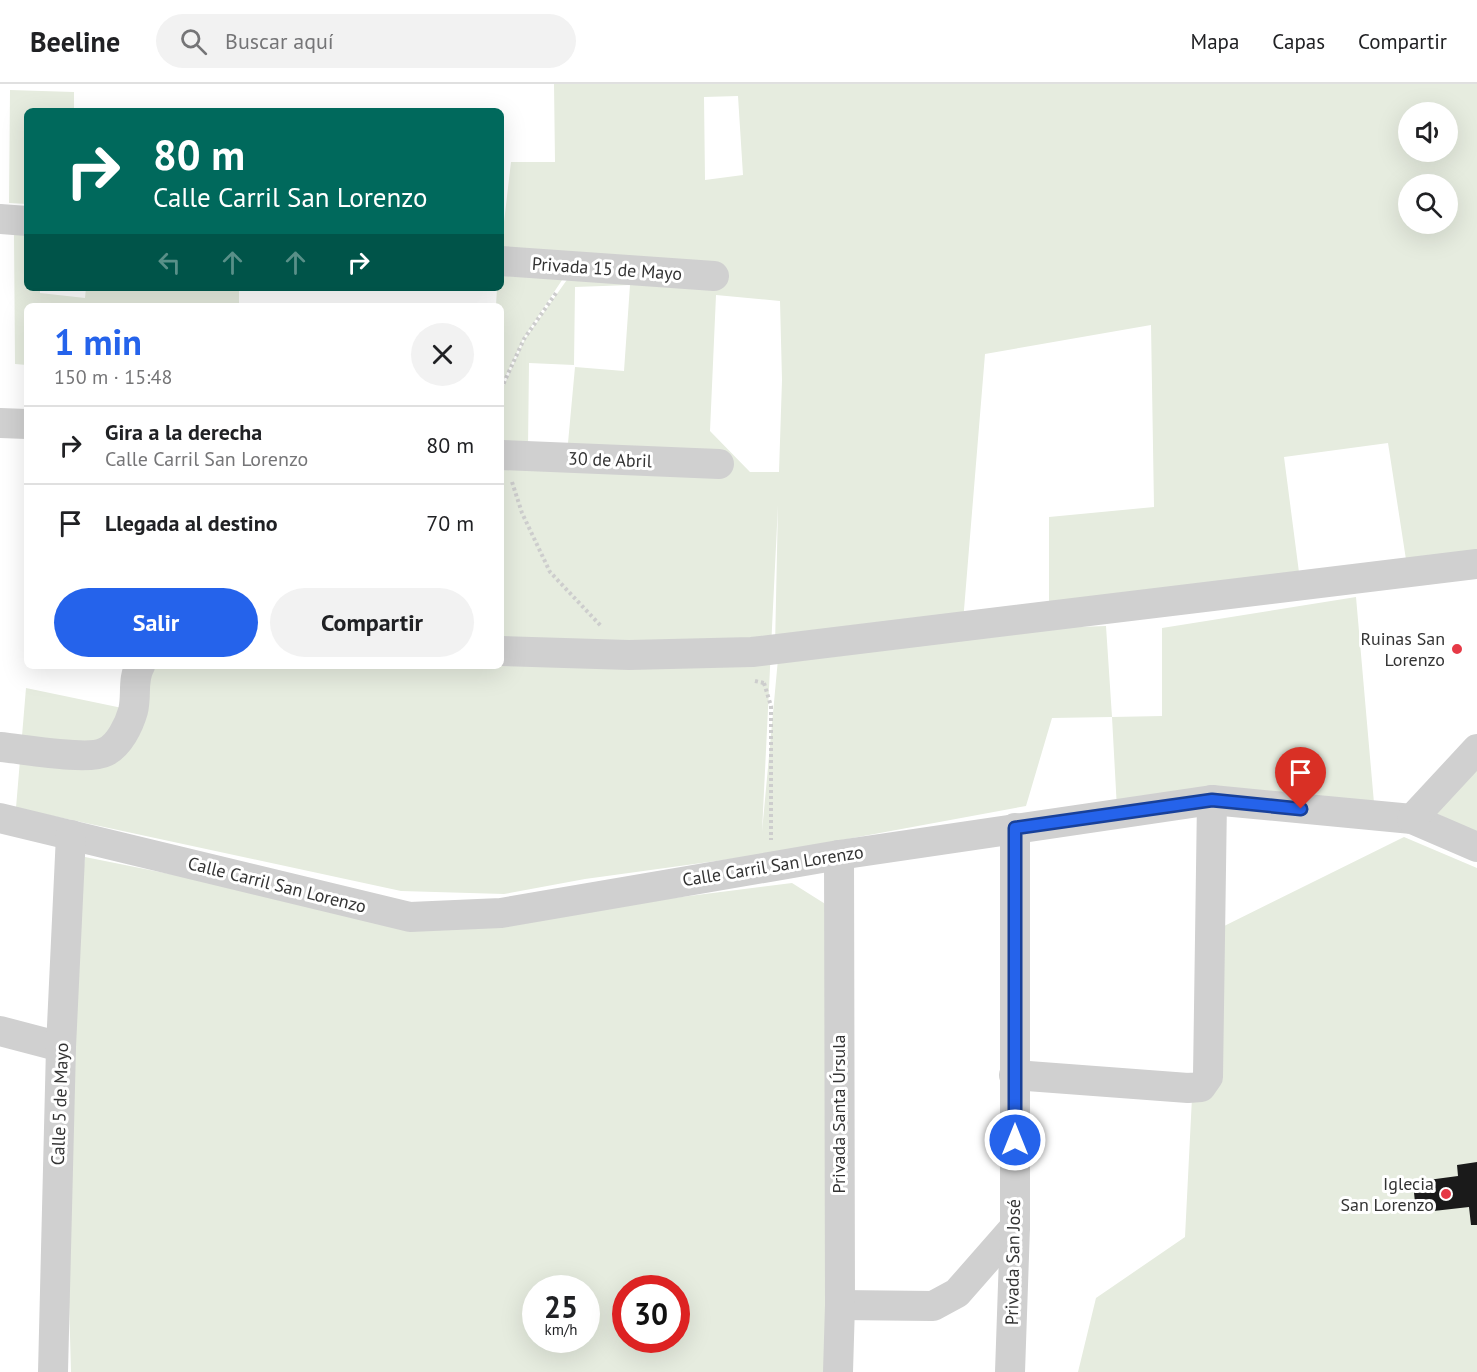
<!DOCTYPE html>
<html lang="es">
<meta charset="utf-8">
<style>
:root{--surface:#fff;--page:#f2f2f2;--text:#202124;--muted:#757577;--line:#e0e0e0;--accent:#2563eb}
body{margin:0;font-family:"PT Sans",sans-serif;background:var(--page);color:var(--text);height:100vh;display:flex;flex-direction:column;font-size:22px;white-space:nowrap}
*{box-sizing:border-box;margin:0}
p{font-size:20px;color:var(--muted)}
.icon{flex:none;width:33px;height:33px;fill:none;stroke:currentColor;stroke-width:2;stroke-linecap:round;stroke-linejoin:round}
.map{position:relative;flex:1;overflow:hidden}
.drawer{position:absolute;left:24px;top:219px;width:480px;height:366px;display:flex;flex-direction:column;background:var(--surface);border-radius:9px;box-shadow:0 6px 24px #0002}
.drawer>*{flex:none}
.top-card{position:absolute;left:24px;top:24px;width:480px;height:183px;border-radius:9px;box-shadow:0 6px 24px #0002;background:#00695c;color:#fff;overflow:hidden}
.buttons{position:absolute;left:1398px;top:18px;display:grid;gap:12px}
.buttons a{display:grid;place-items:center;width:60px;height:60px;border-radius:50%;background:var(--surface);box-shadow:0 6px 24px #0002;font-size:30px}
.speed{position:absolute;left:522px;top:1191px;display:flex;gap:12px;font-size:30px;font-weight:700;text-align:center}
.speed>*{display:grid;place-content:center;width:78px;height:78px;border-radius:50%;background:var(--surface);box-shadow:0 6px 24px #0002;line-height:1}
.speed small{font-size:15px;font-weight:400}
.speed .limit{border:9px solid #d22;background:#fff;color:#111}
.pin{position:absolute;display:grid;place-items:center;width:51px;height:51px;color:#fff;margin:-62px -26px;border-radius:50% 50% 50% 0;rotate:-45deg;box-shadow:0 0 6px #0007}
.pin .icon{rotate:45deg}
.me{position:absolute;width:66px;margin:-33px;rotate:0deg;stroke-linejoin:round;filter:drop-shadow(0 0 4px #0008)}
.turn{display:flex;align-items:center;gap:21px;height:126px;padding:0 30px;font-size:27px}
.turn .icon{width:78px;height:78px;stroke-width:2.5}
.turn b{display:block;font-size:42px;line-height:51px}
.lanes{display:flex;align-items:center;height:57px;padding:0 30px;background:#0003;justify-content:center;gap:30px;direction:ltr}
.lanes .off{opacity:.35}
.round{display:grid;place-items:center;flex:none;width:63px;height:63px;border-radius:32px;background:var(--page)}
.headline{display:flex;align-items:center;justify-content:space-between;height:102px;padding:0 30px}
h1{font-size:36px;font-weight:800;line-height:45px;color:var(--accent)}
.primary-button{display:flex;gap:12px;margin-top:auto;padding:12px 30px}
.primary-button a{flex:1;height:69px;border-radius:36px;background:var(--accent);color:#fff;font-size:24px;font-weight:800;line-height:69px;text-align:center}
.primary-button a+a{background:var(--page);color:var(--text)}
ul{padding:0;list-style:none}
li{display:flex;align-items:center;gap:18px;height:78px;padding:0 30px;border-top:2px solid var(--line)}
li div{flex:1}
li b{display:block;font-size:22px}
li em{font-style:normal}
header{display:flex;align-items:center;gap:36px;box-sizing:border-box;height:84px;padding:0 30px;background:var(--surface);border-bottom:2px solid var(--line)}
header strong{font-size:28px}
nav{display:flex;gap:33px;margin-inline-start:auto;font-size:21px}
.search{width:420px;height:54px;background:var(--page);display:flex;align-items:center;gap:15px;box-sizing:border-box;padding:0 21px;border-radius:33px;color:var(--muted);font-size:22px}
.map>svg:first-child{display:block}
</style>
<header>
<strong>Beeline</strong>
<div class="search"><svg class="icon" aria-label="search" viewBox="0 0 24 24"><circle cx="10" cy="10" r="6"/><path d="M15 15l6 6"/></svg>Buscar aquí</div>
<nav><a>Mapa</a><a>Capas</a><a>Compartir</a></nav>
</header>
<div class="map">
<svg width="1477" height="1288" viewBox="0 0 1477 1288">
<rect width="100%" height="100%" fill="#fff"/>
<g fill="#e6ecdf" fill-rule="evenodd">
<path d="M 554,0 L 1477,0 L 1477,474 L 1407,482 L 1388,359 L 1284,373 L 1300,496 L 1049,521 L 1049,433 L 1154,423 L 1151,241 L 985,270 L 963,538 L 775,563 L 778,421 L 762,748 L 778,575 L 1020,545 L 1106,542 L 1112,633 L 1162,632 L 1162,544 L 1356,513 L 1374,719 L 1117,725 L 1112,633 L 1052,634 L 1026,722 L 760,771 L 585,795 L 504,810 L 401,807 L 16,724 L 26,604 L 127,625 L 125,582 L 501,582 L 501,308 L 525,255 L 576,183 L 501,164 L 511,78 L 555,78 ZM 738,12 L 743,91 L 705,96 L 704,13 ZM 1408,28 L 1448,28 L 1448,68 L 1408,68 ZM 1408,100 L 1448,100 L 1448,140 L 1408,140 ZM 630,201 L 624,287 L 575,283 L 568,359 L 528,363 L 529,279 L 574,281 L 575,203 ZM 716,211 L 780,217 L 782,296 L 779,388 L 750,388 L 710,347 Z"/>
<polygon points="10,6 74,8 74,27 27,27 27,120 9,119"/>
<polygon points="14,150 27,152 27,204 40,204 40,209 85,214 86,204 239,204 239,222 27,222 27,281 15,280"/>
<polygon points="501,187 566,190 523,255 501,302 501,222 496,222 497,204 501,204"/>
<polygon points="1477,657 1477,750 1436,729"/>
<polygon points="1404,753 1477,784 1477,1288 1078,1288 1096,1214 1185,1153 1200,854"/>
<path d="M 85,773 L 299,816 L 501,836 L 792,799 L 838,828 L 826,1288 L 71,1288 L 62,965 ZM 536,1204 L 586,1204 L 586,1256 L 536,1256 ZM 626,1204 L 676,1204 L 676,1256 L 626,1256 Z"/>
</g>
<polygon fill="#1a1a1a" points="1477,1078 1477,1141 1471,1141 1469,1123 1416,1129 1413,1098 1458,1092 1457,1081"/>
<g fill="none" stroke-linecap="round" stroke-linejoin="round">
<g stroke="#cdcdcd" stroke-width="4" stroke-dasharray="3 3" stroke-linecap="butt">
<polyline points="501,305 524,255 556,209"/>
<polyline points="512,398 522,429 550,488 601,542"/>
<polyline points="755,597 764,599"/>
<polyline points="764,599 771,622 771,756"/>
</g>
<g stroke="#d0d0d0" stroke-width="30">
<polyline points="0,135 27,137"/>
<polyline points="501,177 714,192"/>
<polyline points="0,339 27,340"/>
<polyline points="501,371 719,380"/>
<polyline points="501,567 629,571 752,568 1477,480"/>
<path d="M 0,663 C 23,665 88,677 105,668 C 119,662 129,641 133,627 C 137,612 132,595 140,582"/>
<polyline points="0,734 410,833 501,829 839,771 1212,716 1412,735 1477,763"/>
<polyline points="1412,735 1477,665"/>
<polyline points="0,947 61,963"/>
<polyline points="1014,991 1188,1004 1201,1003 1208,993 1212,716"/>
<polyline points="840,1221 933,1222 957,1209 1015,1143"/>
<polyline points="53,1288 61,963 71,751"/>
<polyline points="838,1288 840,1221 839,771"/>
<polyline points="1010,1288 1015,1143 1015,744"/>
</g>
</g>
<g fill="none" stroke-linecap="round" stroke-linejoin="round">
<g stroke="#184099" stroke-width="15">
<polyline id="route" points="1015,1056 1015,744 1212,716 1301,725"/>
</g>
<use href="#route" stroke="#2563eb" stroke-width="10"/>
</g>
<g fill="#e63946" stroke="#fff" stroke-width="2">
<circle cx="1457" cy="565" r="6"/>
<circle cx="1446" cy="1110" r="6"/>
</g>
<g text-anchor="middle" stroke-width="6" stroke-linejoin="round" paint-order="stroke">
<g font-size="18" fill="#333" stroke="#fff">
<text transform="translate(607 185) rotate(4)" y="6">Privada 15 de Mayo</text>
<text transform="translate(610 376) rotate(2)" y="6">30 de Abril</text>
<text transform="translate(773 782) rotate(-9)" y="6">Calle Carril San Lorenzo</text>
<text transform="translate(277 801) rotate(14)" y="6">Calle Carril San Lorenzo</text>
<text transform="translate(60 1020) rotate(-88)" y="6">Calle 5 de Mayo</text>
<text transform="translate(839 1030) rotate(-90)" y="6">Privada Santa Úrsula</text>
<text transform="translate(1013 1178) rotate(-89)" y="6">Privada San José</text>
</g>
<g font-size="18" fill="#333" stroke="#fff" text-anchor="end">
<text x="1445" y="561">Ruinas San<tspan x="1445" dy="21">Lorenzo</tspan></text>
<text x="1434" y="1106">Iglecia<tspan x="1434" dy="21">San Lorenzo</tspan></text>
</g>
</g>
</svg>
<div class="buttons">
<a><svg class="icon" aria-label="sound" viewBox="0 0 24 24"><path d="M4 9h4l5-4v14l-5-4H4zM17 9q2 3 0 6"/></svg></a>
<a><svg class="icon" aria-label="search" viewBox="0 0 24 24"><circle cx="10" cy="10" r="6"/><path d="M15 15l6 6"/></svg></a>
</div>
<div class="speed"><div>25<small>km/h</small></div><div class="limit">30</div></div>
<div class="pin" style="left:1301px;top:725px;background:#d93025"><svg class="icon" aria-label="arrive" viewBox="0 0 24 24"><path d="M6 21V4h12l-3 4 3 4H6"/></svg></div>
<svg class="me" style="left:1015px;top:1056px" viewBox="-20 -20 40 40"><circle r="17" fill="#2563eb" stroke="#fff" stroke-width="3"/><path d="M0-11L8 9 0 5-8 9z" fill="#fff"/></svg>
<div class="top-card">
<div class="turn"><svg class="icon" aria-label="right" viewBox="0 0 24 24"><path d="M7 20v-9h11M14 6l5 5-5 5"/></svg><div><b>80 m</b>Calle Carril San Lorenzo</div></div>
<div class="lanes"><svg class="icon off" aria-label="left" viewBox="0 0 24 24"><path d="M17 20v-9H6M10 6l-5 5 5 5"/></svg><svg class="icon off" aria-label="ahead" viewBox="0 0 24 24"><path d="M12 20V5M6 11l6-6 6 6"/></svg><svg class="icon off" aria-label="ahead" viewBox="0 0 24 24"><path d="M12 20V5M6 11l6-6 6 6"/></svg><svg class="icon" aria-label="right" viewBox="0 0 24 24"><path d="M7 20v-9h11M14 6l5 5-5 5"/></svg></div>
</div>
<section class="drawer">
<div class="headline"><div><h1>1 min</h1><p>150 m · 15:48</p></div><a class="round"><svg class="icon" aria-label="close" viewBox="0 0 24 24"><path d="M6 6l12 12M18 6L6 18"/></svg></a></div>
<ul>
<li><svg class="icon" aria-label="right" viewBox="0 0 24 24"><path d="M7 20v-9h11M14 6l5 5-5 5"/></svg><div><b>Gira a la derecha</b><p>Calle Carril San Lorenzo</p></div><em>80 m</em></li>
<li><svg class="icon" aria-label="arrive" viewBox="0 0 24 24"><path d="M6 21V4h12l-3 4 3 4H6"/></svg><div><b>Llegada al destino</b></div><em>70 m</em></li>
</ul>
<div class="primary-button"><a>Salir</a><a>Compartir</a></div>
</section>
</div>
